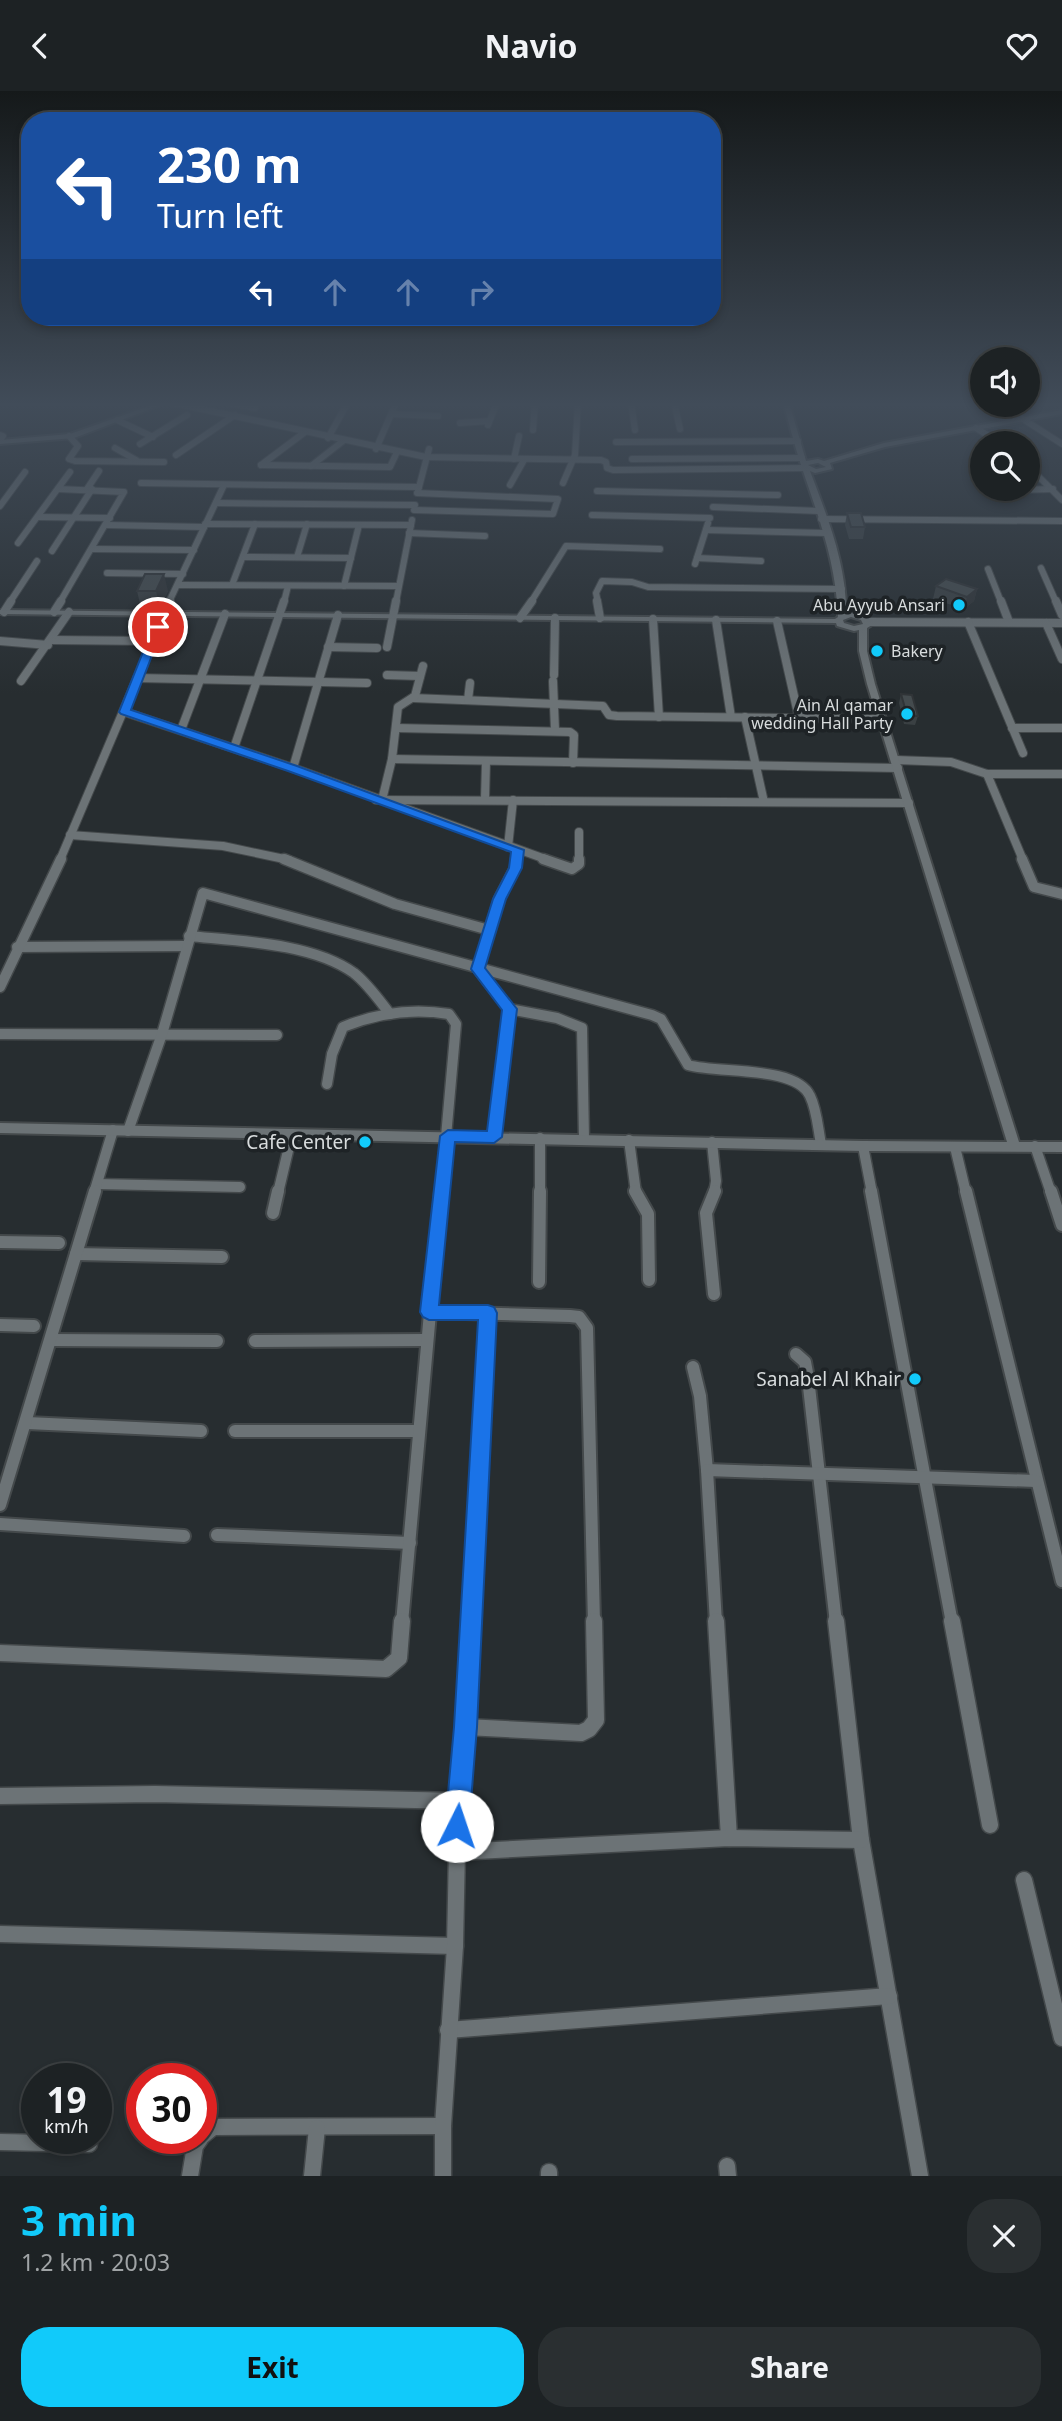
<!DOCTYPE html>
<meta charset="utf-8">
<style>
:root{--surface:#1d2224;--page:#2a2f31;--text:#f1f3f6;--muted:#a0a4a6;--line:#3b3f41;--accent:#11cafa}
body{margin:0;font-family:"Noto Sans",sans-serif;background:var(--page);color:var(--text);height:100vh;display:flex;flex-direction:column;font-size:26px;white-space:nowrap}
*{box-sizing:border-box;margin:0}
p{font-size:23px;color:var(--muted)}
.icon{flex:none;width:38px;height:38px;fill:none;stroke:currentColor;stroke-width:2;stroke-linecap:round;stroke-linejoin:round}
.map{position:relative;height:2085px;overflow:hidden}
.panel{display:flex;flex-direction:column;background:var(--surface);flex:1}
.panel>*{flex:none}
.guide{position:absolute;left:21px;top:21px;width:700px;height:214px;border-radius:28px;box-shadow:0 4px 10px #0003,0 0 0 2px var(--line);background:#1a4fa0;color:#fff;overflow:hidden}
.controls{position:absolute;left:970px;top:256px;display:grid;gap:14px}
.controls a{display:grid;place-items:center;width:70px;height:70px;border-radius:50%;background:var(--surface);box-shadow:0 4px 10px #0003,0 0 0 2px var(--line);font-size:35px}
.speed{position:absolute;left:21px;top:1972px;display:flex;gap:14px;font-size:35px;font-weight:700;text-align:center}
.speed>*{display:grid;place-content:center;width:91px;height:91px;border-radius:50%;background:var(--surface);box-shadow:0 4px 10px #0003,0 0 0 2px var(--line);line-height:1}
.speed small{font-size:18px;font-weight:400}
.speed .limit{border:10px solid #d22;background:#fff;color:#111}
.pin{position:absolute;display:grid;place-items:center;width:60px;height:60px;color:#fff;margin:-30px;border:4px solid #fff;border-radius:50%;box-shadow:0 2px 7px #0007}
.me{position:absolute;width:77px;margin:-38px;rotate:4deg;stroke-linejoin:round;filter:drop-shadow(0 0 5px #0008)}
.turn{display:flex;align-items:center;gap:24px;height:147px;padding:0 21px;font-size:32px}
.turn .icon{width:91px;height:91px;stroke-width:2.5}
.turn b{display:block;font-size:49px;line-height:60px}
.lanes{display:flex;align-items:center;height:66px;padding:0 21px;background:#0003;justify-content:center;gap:35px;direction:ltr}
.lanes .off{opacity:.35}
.round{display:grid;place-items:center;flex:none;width:74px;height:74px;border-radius:28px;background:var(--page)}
.headline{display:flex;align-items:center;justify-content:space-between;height:119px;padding:0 21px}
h1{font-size:42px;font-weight:700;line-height:52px;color:var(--accent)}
.action{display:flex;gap:14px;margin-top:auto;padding:14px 21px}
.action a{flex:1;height:80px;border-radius:28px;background:var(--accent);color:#111;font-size:28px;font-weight:700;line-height:80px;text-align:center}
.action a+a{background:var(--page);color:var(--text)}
header{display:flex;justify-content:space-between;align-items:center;height:91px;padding:0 21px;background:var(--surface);font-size:32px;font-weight:700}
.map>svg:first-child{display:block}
</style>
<header><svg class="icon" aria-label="back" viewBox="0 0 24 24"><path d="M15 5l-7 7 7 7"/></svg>Navio<svg class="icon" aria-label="heart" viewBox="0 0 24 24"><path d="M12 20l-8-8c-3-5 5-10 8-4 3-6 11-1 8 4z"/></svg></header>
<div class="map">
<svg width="1062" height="2085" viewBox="0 0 1062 2085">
<rect width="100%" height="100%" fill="#272d30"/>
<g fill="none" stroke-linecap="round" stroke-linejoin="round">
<g stroke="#44494b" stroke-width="8">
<g id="minor-far4">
<polyline points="169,311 426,366 601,369 606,371 607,377 613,379 805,377"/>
<polyline points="225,311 255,317"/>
<polyline points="631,311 635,339"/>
<polyline points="674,311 680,338"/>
<polyline points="391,323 438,325"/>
<polyline points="1023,328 1062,353"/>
<polyline points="117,329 153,346"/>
<polyline points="460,332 489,330"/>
<polyline points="488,334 497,311"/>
<polyline points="976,337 1000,352"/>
<polyline points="533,339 535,311"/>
<polyline points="0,344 3,345 0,349"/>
<polyline points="69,345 78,355 69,368 75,370 164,371"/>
<polyline points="328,347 348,311"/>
<polyline points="616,351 798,350"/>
<polyline points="140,353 187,324"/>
<polyline points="115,357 136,369"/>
<polyline points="376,358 395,314"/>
<polyline points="176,364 235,324"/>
<polyline points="514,368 519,345"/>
<polyline points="632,368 802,367"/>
<polyline points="261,374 390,376 397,361"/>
<polyline points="261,374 305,341"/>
<polyline points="1027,374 1062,409"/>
<polyline points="311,375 343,350"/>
<polyline points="141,392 419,396"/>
<polyline points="563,392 575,364 578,311"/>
<polyline points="510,394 524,369"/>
<polyline points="58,398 124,401 60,511"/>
<polyline points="87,398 99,380"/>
<polyline points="1019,399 1053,398"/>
<polyline points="418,400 429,358"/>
<polyline points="597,400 778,404"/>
<polyline points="216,412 415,414"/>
<polyline points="0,415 25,381"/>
<polyline points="713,416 819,420"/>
<polyline points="414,419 553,423 558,408 417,402"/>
<polyline points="592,424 710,427"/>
<polyline points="38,426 110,427"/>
<polyline points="821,428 1062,430"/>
<polyline points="205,433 411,434"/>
<polyline points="107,434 204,436"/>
<polyline points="706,439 826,442"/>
<polyline points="409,442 485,445"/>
<polyline points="18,452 70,381"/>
<polyline points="92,458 194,459"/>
<polyline points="52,460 92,398"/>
<polyline points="243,466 351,467"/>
<polyline points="297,466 307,433"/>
<polyline points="697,467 761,470"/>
<polyline points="695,473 708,432"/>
<polyline points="1041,477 1056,511"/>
<polyline points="988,478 1001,511"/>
<polyline points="107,482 183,483"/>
<polyline points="178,494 397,495"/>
<polyline points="232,494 255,433"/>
<polyline points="344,495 359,434"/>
<polyline points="10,511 37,470"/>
<polyline points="169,511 224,394"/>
<polyline points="284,511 288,495"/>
<polyline points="396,511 412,429"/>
<polyline points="531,511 566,455 660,458"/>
<polyline points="598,511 596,502 602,490 632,491 648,496 842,498"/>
</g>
</g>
<g stroke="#44494b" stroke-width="10">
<g id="minor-far3">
<polyline points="597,510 600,527"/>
<polyline points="1001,510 1009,531"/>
<polyline points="1056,510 1062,524"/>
<polyline points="4,521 11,510"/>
<polyline points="54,521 61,510"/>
<polyline points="520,527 532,510"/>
<polyline points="653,528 659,626"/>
<polyline points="716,529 731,626"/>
<polyline points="777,530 799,627"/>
<polyline points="869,531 1062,532"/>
<polyline points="968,531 1023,662"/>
<polyline points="1046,532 1062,568"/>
<polyline points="51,549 153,550"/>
<polyline points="0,550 48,554"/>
<polyline points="328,556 377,557"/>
<polyline points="387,556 396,510"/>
<polyline points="387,584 420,585"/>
<polyline points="554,584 555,527"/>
<polyline points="137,587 367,592"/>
<polyline points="21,590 69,521"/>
<polyline points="553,590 555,639"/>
<polyline points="413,607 603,615 609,624 617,625 882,628"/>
<polyline points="468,609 470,592"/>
<polyline points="125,621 293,677 548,769"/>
<polyline points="745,626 764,711"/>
<polyline points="396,637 570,641 574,644 573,672"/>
<polyline points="1012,637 1062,637"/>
<polyline points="181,639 225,523"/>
<polyline points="234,657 284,510"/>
<polyline points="392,668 898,677"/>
<polyline points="896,669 951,671 987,683 1062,683"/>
<polyline points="293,677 338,524"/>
<polyline points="987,683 1023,769"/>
<polyline points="485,708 486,671"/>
<polyline points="376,709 909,712"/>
<polyline points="382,709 392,668 398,616 415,605 423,575"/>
<polyline points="579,741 579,769"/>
<polyline points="70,744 223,755 289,769"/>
<polyline points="508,756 513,709"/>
<polyline points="60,769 170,510"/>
<polyline points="516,769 517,759"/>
</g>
</g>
<g stroke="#44494b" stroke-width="13">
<g id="minor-far2">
<polyline points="284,768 395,813 489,839"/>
<polyline points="543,768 572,778 579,773 579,768"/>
<polyline points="1022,768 1034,796 1062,803"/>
<path d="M 189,845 C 239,850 312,852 354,882 C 368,893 379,909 390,923"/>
<polyline points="17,856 186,855"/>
<polyline points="0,896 61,768"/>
<polyline points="509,918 557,927 582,937 584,1048"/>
<polyline points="0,943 277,944"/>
<path d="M 327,993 L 332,963 L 343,936 C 377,922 413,917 449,923 L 456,933 L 441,1102"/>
<path d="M 128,1040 L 162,943 L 203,802 L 652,924 L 661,928 L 688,974 C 718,983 796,974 810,1005 C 817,1019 818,1038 821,1053"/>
<polyline points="494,1046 509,918 478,878 499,808 515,777 516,768"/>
<polyline points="629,1049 636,1102"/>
<polyline points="712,1051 716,1090 714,1102"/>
<polyline points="863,1055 872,1102"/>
<polyline points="1035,1055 1051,1102"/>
<polyline points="955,1056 966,1102"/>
<polyline points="97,1093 240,1096"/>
<polyline points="94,1102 113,1039"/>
<polyline points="278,1102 292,1043"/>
<polyline points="540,1102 540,1047"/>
</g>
</g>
<g stroke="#44494b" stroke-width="16">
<g id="minor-far1">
<polyline points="635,1100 648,1123 649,1189"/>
<polyline points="871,1100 952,1532"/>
<polyline points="966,1100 1062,1490"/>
<polyline points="1051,1100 1062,1134"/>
<polyline points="273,1122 278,1100"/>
<polyline points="0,1151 59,1152"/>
<polyline points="76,1163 222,1166"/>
<polyline points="539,1191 540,1100"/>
<polyline points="714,1203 706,1122 715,1100"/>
<polyline points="429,1221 570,1225 579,1226 587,1237 594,1532"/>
<polyline points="0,1234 34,1235"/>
<polyline points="51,1249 217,1250"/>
<polyline points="255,1250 426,1249"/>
<polyline points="796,1263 805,1271 808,1287 836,1532"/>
<polyline points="693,1276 700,1305 707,1379"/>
<polyline points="27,1332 201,1340"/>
<polyline points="235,1340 419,1340"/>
<polyline points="0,1414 95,1100"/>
<polyline points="0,1433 184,1445"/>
<polyline points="217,1444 410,1452"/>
<polyline points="402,1532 441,1100"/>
<polyline points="472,1532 488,1222"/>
<polyline points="716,1532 707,1379 1036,1390"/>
</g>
</g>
<g stroke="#44494b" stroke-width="19">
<g id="minor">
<polyline points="716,1530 729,1747"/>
<polyline points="836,1530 861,1749 920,2085"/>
<polyline points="952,1530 990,1734"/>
<polyline points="0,1562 386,1578 399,1567 402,1530"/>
<polyline points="466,1636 581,1642 589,1638 596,1629 594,1530"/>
<polyline points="0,1705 155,1703 458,1710"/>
<polyline points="456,1761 729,1747 861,1749"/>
<polyline points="1024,1789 1062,1947"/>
<polyline points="0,1843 455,1855"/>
<polyline points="448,1939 889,1905"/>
<polyline points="201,2046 213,2036 443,2035"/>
<polyline points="0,2051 89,2053"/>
<polyline points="727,2075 728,2085"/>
<polyline points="549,2081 549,2085"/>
<polyline points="190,2085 195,2055 200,2048"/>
<polyline points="312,2085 317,2037"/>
<polyline points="443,2085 443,2035 455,1855 458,1710 466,1636 472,1530"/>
</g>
</g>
<g stroke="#44494b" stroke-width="4">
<path id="tertiary" d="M 783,311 L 789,311 L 806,370 L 818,368 L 824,370 L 884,352 L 1062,319 L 1062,323 L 885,356 L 830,372 L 832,378 L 815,382 L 810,380 C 827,425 847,474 846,523 L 850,522 L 867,525 L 872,534 L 867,537 L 867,560 L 875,593 L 1019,1051 L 1062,1051 L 1062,1061 L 863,1060 L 0,1042 L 0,1032 L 863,1050 L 1007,1051 L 867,593 L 859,560 L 859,539 L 854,540 L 837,535 L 836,532 L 0,523 L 0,519 L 835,528 L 838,526 C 836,470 818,425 801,374 C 794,353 789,332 783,311 ZM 818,372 L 826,376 L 816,378 L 808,374 ZM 851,526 L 861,529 L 863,533 L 854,535 L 844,532 L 843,529 Z"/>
</g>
<g stroke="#44494b" stroke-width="4">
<polygon id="secondary" points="161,311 169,311 74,347 0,353 0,349 70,343"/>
</g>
<use href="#minor-far4" stroke="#6c7376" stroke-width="6"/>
<use href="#minor-far3" stroke="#6c7376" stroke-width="8"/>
<use href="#minor-far2" stroke="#6c7376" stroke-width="10"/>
<use href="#minor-far1" stroke="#6c7376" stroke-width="12"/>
<use href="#minor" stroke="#6c7376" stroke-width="16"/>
<use href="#tertiary" fill="#6c7376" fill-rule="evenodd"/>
<use href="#secondary" fill="#6c7376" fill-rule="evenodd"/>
</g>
<g fill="#3a4043">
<polygon points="847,422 865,436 863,448 849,448 845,434"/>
<polygon points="936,495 977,498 974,510 964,518 933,508"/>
<polygon points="137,500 168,500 160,517 141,517"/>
<polygon points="901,603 918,625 915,634 904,633 899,612"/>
</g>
<g fill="#303437">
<polygon points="164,483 168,500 160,517 156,500"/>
<polygon points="977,498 974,510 964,518 967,506"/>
</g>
<g fill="#444b4e" stroke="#303437" stroke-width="2">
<polygon points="847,422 861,422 865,436 851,436"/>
<polygon points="145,483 164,483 156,500 137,500"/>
<polygon points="946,488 977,498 967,506 936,495"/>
<polygon points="901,603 912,604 918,625 907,624"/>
</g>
<linearGradient id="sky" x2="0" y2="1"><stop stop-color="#15191a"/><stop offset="0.52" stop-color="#414c59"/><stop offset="1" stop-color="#414c59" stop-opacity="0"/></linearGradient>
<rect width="1062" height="603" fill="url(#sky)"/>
<polygon fill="#1a73e8" stroke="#114b97" stroke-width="2" points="158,533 163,536 131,619 297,675 524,759 522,777 506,808 485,877 517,918 502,1046 494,1052 455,1051 439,1214 488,1214 494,1216 497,1222 477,1636 469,1735 465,1744 457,1747 449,1744 445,1735 454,1636 478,1229 429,1229 423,1226 420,1221 440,1045 448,1039 487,1040 502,919 471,878 493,808 509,777 511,761 288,680 121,623 119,621 153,536"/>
<g fill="#11cafa" stroke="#1e2326" stroke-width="2.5">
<circle cx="959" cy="514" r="7"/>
<circle cx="877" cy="560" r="7"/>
<circle cx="907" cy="623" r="7"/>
<circle cx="365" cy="1051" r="7"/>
<circle cx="915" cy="1288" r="7"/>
</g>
<g text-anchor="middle" stroke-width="7" stroke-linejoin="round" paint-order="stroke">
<g font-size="16" fill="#d8dcdd" stroke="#1e2326" text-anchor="end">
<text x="945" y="520">Abu Ayyub Ansari</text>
<text x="891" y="566" text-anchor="start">Bakery</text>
<text x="893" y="620">Ain Al qamar<tspan x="893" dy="18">wedding Hall Party</tspan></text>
</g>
<g font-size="19" fill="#d8dcdd" stroke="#1e2326" text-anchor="end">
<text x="351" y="1058">Cafe Center</text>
<text x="901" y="1295">Sanabel Al Khair</text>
</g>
</g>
</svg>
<div class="controls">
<a><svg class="icon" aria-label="sound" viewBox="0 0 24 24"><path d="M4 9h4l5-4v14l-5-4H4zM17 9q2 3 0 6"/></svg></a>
<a><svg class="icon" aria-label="search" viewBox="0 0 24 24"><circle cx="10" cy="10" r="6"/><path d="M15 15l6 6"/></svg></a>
</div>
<div class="speed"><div>19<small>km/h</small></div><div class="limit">30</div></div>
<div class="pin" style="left:158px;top:536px;background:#d93025"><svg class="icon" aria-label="arrive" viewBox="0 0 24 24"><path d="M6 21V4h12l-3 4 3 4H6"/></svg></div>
<svg class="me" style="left:457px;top:1735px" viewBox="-20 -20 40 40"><circle r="19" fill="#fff"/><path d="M0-13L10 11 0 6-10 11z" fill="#1a73e8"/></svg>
<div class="guide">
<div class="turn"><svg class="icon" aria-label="left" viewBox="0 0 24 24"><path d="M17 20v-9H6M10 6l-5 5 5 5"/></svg><div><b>230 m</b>Turn left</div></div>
<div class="lanes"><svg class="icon" aria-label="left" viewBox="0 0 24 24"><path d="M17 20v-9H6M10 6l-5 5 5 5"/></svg><svg class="icon off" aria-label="ahead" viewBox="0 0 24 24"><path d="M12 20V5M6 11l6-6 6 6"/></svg><svg class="icon off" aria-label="ahead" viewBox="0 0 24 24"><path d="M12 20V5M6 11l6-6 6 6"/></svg><svg class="icon off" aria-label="right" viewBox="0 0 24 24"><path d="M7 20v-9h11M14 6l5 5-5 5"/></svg></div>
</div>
</div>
<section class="panel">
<div class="headline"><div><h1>3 min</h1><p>1.2 km · 20:03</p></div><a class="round"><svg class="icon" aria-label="close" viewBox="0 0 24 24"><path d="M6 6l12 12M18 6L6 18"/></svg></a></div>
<div class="action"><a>Exit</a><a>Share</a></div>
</section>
